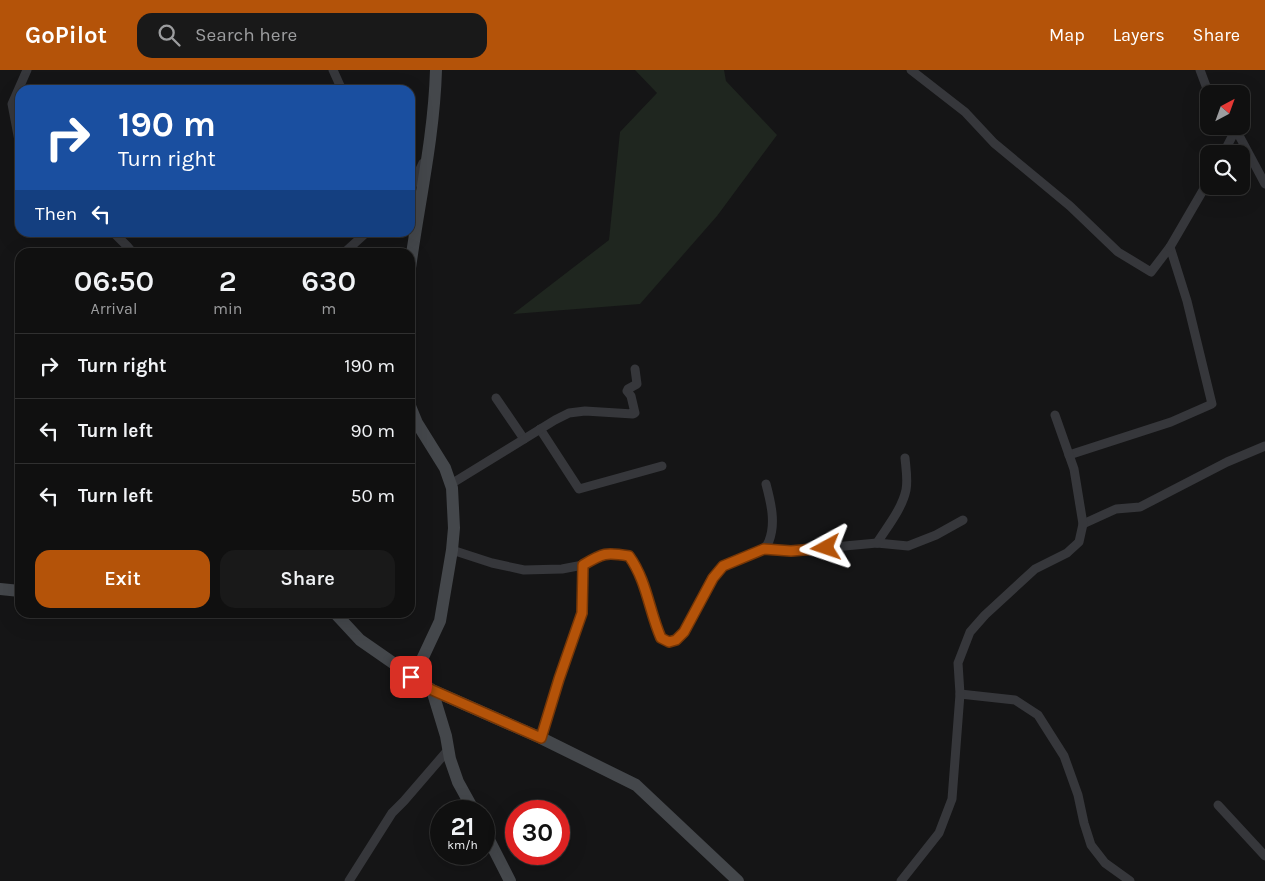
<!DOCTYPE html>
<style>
:root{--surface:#101010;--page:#191919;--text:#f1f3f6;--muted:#9c9d9f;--line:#303030;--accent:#b45309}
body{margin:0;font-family:Karla,sans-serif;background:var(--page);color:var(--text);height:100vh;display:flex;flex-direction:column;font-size:19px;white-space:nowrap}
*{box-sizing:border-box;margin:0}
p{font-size:16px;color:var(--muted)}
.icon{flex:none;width:28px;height:28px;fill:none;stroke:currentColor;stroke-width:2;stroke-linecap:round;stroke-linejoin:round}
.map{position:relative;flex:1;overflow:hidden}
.side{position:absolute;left:15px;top:178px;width:400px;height:370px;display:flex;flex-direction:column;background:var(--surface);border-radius:15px;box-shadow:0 5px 20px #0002,0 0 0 1px var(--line)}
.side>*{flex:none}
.hud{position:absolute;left:15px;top:15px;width:400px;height:152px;border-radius:15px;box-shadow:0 5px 20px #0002,0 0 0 1px var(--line);background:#1a4fa0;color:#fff;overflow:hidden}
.needle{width:32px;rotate:41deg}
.buttons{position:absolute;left:1200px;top:15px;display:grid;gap:10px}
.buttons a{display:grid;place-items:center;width:50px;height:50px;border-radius:10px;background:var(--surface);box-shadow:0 5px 20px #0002,0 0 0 1px var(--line);font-size:25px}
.speed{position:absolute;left:430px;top:730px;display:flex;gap:10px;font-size:25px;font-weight:700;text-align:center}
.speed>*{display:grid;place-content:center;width:65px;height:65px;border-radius:50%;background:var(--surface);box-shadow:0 5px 20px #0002,0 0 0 1px var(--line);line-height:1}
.speed small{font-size:12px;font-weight:400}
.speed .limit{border:8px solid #d22;background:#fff;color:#111}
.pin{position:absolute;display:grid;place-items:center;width:42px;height:42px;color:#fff;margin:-21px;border-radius:10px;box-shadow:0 2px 8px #0006}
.me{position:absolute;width:55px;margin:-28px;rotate:265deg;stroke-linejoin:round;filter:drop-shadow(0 0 4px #0008)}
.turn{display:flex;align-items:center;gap:18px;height:105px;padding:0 20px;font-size:22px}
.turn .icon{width:65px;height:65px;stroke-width:2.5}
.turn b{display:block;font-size:35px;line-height:42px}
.then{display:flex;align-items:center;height:48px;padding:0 20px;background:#0003;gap:10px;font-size:19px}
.eta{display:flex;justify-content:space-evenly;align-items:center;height:85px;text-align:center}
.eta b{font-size:30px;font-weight:600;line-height:35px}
.button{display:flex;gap:10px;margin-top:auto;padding:10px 20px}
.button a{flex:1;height:58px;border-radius:15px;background:var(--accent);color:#fff;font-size:20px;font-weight:600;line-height:58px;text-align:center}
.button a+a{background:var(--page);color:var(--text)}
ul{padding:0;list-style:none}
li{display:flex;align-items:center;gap:15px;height:65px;padding:0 20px;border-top:1px solid var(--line)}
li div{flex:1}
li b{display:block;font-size:19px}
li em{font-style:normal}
header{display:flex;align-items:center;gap:30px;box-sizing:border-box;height:70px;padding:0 25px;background:var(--accent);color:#fff}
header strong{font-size:24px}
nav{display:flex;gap:28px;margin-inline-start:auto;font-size:18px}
.search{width:350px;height:45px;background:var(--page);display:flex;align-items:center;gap:12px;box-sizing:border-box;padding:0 18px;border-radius:15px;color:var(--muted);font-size:19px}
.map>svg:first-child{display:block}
</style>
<header>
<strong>GoPilot</strong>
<div class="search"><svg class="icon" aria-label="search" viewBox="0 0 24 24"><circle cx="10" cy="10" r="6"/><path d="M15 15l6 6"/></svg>Search here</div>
<nav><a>Map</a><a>Layers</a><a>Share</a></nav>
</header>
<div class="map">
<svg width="1265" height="811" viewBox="0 0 1265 811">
<rect width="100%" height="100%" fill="#151516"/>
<polygon fill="#1f261f" points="635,0 724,0 726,11 777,65 717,146 640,234 513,244 609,170 620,62 657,23"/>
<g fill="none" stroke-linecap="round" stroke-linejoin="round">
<g stroke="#36373b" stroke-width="9">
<polyline points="333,0 342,20"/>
<polyline points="911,0 965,42 994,73 1070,136 1118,182 1151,202 1170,177 1187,231 1212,334 1171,352 1069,385"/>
<polyline points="1200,0 1206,16 1212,24"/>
<polyline points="1234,56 1265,114"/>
<polyline points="20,76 12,34 27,0"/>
<polyline points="1223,84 1236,59"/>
<polyline points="410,120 423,93"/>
<polyline points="113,162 127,176 132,182"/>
<polyline points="1170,177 1209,110"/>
<polyline points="345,182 367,162"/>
<polyline points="496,328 524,369"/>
<polyline points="540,359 579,419 662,396"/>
<polyline points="451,414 555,350 569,343 585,341 633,344 635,343 631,326 627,321 628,319 637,314 635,299"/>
<polyline points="1083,454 1116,439 1140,437 1227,392 1265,376"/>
<path d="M 877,473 C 887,457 902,439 906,420 C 908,410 906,399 905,388"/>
<polyline points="764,479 791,481 877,473 908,476 936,465 963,450"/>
<path d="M 452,480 L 492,493 L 524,500 L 562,499 L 583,495 L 599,486 L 610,483 L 629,486 C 647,511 649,541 661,568 C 666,570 670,573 675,570 C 687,565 704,521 712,508 C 715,504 719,499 723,496 C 734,487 764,486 769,471 C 776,453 771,433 766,414"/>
<polyline points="960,624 1015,630 1038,645 1064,686 1078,725 1084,753 1091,775 1105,793 1130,811"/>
<polyline points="541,668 559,609 582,543 583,495"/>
<polyline points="1218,735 1265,786"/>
<polyline points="349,811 392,743 404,731 448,680"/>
<polyline points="901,811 939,763 952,729 960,624 958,593 970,562 985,545 1035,499 1067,483 1079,472 1083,454 1074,399 1055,345"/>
</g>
<g stroke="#44474b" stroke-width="12">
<path d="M 410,198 C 419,132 434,67 436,0"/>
<polyline points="410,336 417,353 445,398 452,418 454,458 452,480 440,551 418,598 411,607"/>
<polyline points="0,519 20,521"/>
<polyline points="334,542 360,570 432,620 541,668 636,715 738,811"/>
<polyline points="432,620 446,666 450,689 458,712 474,741"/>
<polyline points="484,760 510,811"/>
</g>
</g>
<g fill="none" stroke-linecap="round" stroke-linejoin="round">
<g stroke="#753606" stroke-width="12">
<path id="route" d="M 411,607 L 432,620 L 541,668 L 559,609 L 582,543 L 583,495 C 603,483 606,482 629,486 C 647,511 649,541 661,568 L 669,572 L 676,570 L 684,562 L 713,508 L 723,496 L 764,479 L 791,481 L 826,478"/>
</g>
<use href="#route" stroke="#b45309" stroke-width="9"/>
</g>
</svg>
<div class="buttons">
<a><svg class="needle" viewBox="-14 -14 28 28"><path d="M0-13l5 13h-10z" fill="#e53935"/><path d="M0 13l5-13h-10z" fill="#9c9d9f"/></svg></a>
<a><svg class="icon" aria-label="search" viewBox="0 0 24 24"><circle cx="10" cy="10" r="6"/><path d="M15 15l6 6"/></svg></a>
</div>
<div class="speed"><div>21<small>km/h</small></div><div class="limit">30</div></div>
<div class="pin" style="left:411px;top:607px;background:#d93025"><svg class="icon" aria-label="arrive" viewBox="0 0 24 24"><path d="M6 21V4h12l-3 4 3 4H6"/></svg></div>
<svg class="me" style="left:826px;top:478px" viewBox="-20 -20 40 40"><path d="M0-17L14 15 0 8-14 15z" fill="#b45309" stroke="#fff" stroke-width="4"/></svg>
<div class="hud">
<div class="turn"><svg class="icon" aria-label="right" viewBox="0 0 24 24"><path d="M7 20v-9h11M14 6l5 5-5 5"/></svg><div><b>190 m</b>Turn right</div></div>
<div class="then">Then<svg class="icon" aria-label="left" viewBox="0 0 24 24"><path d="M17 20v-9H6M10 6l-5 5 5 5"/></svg></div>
</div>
<section class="side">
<div class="eta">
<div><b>06:50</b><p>Arrival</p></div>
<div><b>2</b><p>min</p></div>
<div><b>630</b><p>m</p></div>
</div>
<ul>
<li><svg class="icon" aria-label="right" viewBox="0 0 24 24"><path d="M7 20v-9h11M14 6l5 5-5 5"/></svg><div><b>Turn right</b></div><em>190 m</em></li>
<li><svg class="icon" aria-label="left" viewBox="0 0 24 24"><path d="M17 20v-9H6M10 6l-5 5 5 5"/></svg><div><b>Turn left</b></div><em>90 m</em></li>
<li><svg class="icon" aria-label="left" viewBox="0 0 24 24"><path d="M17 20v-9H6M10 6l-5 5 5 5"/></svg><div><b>Turn left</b></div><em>50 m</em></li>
</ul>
<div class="button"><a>Exit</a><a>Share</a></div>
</section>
</div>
